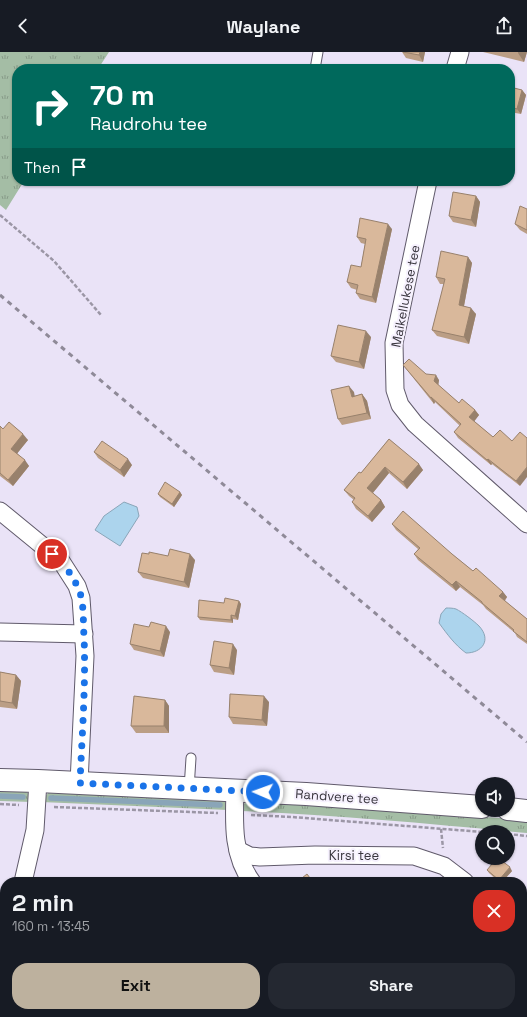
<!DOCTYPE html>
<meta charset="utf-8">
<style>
:root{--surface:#171b24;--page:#242831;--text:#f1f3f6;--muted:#9ea1a6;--accent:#bdb19e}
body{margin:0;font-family:"Space Grotesk",sans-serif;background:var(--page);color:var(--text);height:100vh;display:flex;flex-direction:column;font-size:15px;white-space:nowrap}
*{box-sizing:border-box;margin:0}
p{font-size:13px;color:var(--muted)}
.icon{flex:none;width:22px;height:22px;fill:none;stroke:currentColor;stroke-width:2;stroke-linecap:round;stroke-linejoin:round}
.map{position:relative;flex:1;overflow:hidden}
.sheet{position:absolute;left:0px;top:825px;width:527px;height:140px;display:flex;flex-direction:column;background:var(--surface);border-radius:16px 16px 0 0;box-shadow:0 1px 3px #0004}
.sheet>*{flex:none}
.top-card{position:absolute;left:12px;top:12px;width:503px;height:122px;border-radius:16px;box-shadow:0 1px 3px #0004;background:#00695c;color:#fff;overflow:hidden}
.controls{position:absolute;left:475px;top:725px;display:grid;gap:8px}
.controls a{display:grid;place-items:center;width:40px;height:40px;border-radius:50%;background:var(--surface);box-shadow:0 1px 3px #0004;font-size:20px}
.pin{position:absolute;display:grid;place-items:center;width:34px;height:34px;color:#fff;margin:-17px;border:2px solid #fff;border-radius:50%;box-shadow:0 1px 4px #0007}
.me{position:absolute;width:44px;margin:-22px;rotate:272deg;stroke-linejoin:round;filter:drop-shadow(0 0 3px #0008)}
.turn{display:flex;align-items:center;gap:14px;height:84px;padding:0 12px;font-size:18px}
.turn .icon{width:52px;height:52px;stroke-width:2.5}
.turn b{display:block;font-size:28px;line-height:34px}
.then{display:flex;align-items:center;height:38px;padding:0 12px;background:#0003;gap:8px;font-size:15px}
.round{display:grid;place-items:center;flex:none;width:42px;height:42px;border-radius:16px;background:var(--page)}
.headline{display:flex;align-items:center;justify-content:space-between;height:68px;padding:0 12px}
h1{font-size:24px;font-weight:700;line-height:30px}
.cta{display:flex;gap:8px;margin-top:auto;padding:8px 12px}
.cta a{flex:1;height:46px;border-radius:16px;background:var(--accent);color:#111;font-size:16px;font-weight:700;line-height:46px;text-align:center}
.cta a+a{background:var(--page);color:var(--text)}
header{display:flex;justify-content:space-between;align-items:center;height:52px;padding:0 12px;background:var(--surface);font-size:18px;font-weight:700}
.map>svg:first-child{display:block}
</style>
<header><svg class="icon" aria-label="back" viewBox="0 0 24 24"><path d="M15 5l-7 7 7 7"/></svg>Waylane<svg class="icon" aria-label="share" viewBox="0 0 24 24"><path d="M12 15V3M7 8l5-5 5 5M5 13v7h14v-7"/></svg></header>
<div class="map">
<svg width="527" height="965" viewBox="0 0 527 965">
<defs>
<pattern id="grass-tufts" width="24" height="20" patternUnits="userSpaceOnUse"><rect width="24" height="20" fill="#a4bda5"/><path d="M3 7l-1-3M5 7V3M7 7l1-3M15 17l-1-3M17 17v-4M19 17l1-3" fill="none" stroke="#879a88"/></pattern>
</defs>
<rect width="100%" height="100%" fill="#eae3f7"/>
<g fill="url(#grass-tufts)">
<polygon points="0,0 109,0 98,17 17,17 17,129 24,129 6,158 0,153"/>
<polygon points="0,739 25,739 29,742 32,750 0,749"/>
<polygon points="48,741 224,748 228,755 228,758 41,750"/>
<path d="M 246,750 L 374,757 L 527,768 L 527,781 C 431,772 336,763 240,759 L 241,755 Z"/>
</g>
<g fill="#acd4ed" stroke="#8aa5b8">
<polygon points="124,450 137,455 139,464 120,494 95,478 104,464"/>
<path d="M 446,556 C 449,556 453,556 456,557 C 462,560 474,569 479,574 C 492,588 482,601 466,601 C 455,593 447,582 439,571 L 441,562 Z"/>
</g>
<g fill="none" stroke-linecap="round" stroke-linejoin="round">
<g stroke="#8aa5b8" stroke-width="5.5">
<polyline points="0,744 23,745"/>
<polyline points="51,746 220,753"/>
</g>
<g stroke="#605a6b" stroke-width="11">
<g id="lane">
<polyline points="315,17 318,0"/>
<polyline points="189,737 191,706"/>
</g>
</g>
<g stroke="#605a6b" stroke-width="19">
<g id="street">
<polyline points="455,17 460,0"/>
<polyline points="428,129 394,291 395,338 400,353 415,372 527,472"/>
<polyline points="0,459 61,509 77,534 81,546 85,604 79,731"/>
<polyline points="0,580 84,582"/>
<path d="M 235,739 C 234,770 232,803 252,830"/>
<polyline points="238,798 250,804 260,805 315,803 414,804 444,814 465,830"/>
<polyline points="23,830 35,778 38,729"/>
<polyline points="522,878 527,883"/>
<polyline points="0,896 5,885"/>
<polyline points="0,926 5,929"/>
<polyline points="61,960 72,965"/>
<polyline points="347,960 351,965"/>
</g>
</g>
<g stroke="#605a6b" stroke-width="24">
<g id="secondary">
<polyline points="0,728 38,729 306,742 482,755"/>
<polyline points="508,757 527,759"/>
</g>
</g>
<g stroke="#9b96a5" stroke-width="2.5" stroke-dasharray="4 2" stroke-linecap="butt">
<polyline points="0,163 54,209 101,263"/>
<polyline points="0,752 19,753"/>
<polyline points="54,755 218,761"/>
<polyline points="251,763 292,765 482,780"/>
<polyline points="441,777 443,796"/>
<polyline points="508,782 527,784"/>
</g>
<use href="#lane" stroke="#fff" stroke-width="9"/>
<use href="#street" stroke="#fff" stroke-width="17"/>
<use href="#secondary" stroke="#fff" stroke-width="22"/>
<polyline stroke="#8f8a98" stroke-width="3" stroke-dasharray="5 5" stroke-linecap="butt" points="0,243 527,690"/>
</g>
<g fill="#bb9e85">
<polygon points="402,0 425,0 423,10 406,6"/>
<polygon points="483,0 527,0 524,10"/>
<polygon points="510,35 522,38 526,43 521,62 510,60"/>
<polygon points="324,129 344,129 343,134"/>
<polygon points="476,144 480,150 476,175 453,170 449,164"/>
<polygon points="527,157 527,182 520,178 515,172"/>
<polygon points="392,177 376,251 360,247 356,241 357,238 351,236 347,230 361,215 365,192 361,191 357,185"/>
<polygon points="468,205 472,211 464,254 476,262 469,292 437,284 432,278 444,232 440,232 436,225"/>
<polygon points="371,285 364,317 336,310 331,304"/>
<polygon points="403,313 439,328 438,333 459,351 475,358 479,363 474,369 493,385 520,434 492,412 491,413 458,386 454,380 460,374 435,350 434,352"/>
<polygon points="354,340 354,344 362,342 367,349 371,367 342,373 338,367"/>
<polygon points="0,374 3,377 28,388 17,401 29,414 13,434 0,424"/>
<polygon points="389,387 423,418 407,437 389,421 373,441 381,448 385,455 372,470 356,457 352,450 354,448 349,444 344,438 361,421"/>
<polygon points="94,400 132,413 124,425 98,406"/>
<polygon points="180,440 182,443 174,455 160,445 158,442"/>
<polygon points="392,472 452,502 473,519 503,540 507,545 505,549 527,567 527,592 517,585 515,581 486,557 483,553 460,535 456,539 418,508 414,502 418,497 396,478"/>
<polygon points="149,502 168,504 195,508 189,536 143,526 138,520"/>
<polygon points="239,549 241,552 238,568 233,567 233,571 200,568 198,565 224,551"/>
<polygon points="170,580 164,605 134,598 130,592"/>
<polygon points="237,598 234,623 214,620 210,613"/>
<polygon points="0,620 16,623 21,629 17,657 0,655"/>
<polygon points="165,648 169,654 169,681 136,681 131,674"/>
<polygon points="269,650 267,674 233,672 229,665"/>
<polygon points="487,818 512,819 502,830 499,830 489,821"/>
<polygon points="277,960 290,960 284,965 281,965"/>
<polygon points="452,960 488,960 483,965 454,965 451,961"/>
</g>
<g fill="#98816c">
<polygon points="420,0 425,0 423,10 419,3"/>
<polygon points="518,0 527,0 524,10 518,1"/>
<polygon points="522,38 526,43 521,62 517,57"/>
<polygon points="341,129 344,129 343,134 340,131"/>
<polygon points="476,144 480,150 476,175 471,168"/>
<polygon points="388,172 392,177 376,251 372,245"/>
<polygon points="468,205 472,211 463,259 459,253"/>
<polygon points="471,256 476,262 469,292 464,285"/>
<polygon points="366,279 371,285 364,317 359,310"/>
<polygon points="436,323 439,328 438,335 434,329"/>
<polygon points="349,334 354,340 356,351 352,345"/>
<polygon points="362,342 367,349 371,367 367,361"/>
<polygon points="431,345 435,350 434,352 431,346"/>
<polygon points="475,358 479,363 473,371 469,365"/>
<polygon points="23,382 28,388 16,403 11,397"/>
<polygon points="128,407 132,413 124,425 120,418"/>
<polygon points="488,407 492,412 491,413 487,408"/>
<polygon points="25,408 29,414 13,434 8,428"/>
<polygon points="419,412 423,418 407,437 403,430"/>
<polygon points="385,415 389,421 371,443 367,436"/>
<polygon points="527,415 527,425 520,434 516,429"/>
<polygon points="180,440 182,443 174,455 172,452"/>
<polygon points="381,448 385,455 372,470 368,464"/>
<polygon points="190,502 195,508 189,536 184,530"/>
<polygon points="456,529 460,535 456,539 452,533"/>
<polygon points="503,540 507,545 503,550 499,544"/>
<polygon points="239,549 241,552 238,568 235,564"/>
<polygon points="231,563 233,567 233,571 231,568"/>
<polygon points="166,574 170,580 164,605 160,599"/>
<polygon points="233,592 237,598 234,623 229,616"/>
<polygon points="16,623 21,629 17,657 12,651"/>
<polygon points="264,644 269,650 267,674 262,668"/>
<polygon points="165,648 169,654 169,681 164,674"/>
<polygon points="510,815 512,819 502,830 500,830 499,828"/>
<polygon points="176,962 178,965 174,965"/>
</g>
<g fill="#d9b89b" stroke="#98816c">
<polygon points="403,0 420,0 419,3"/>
<polygon points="510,35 522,38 517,57 510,55"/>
<polygon points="333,129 341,129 340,131"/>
<polygon points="453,140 476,144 471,168 449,164"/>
<polygon points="520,154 527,157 527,178 515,172"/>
<polygon points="360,166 388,172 372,245 356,241 358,233 347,230 351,213 361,215 366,187 357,185"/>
<polygon points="441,199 468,205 459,253 471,256 464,285 432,278 445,227 436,225"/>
<polygon points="338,273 366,279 359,310 331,304"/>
<polygon points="409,307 426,322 436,323 434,329 459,351 462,347 475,358 469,365 493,385 500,378 512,389 520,380 527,386 527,415 516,429 488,407 487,408 454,380 461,372 431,345 431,346 403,313"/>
<polygon points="349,334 352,345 362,342 367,361 338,367 331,338"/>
<polygon points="9,370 23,382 11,397 25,408 8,428 0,421 0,374 3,377"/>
<polygon points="389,387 419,412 403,430 385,415 367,436 381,448 368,464 352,450 355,446 344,438 359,420 361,421"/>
<polygon points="102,389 128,407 120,418 94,400"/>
<polygon points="165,430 180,440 172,452 158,442"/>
<polygon points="403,459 452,502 473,519 476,516 503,540 499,544 527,567 527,590 513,579 514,578 482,551 482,550 456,529 452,533 414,502 420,496 392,472"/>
<polygon points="170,497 190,502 184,530 138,520 142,501 149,502 149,500 168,504"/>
<polygon points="225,546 239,549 235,564 231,563 231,568 198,565 199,548 224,551"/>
<polygon points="151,570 166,574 160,599 130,592 134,572 149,575"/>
<polygon points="214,589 233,592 229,616 210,613"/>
<polygon points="0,620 16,623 12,651 0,649"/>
<polygon points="230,642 264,644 262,668 229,665"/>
<polygon points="134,644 165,648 164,674 131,674"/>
<polygon points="497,806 498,806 510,815 499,828 487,818"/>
<polygon points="307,822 313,830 297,830"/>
<polygon points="527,849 527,858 522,854"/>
<polygon points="527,930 527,965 516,965 512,960 522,960 522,935"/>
<polygon points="143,960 172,960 176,962 174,965 141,965"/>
<polygon points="405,960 409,965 399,965"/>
<polygon points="452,960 479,960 474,965 455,965 451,961"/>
</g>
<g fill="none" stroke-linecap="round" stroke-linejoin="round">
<path stroke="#1a73e8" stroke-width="7" stroke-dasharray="0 12.6" d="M 52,502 C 65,512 76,528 81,544 C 84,557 83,571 84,584 C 86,633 82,682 80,731 L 263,740"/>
</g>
<g text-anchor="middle" stroke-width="4" stroke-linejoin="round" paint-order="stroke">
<g font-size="13" fill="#39363e" stroke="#f6f1fe">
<text transform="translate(405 244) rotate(-79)" y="5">Maikellukese tee</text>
<text transform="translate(337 744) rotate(4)" y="5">Randvere tee</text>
<text x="354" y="808">Kirsi tee</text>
</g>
</g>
</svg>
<div class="controls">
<a><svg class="icon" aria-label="sound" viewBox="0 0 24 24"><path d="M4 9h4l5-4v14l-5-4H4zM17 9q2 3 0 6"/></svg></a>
<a><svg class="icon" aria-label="search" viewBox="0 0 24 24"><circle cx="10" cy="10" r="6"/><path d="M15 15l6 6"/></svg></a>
</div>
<div class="pin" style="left:52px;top:502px;background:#d93025"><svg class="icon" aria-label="arrive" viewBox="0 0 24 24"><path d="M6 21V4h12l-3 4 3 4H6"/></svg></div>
<svg class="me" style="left:263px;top:740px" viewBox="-20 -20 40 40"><circle r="17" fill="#1a73e8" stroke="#fff" stroke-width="3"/><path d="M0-11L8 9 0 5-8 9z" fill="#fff"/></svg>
<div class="top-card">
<div class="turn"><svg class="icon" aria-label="right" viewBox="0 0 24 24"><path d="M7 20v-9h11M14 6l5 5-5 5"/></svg><div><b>70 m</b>Raudrohu tee</div></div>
<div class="then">Then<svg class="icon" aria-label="arrive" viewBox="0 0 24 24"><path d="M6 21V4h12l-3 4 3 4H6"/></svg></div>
</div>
<section class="sheet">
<div class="headline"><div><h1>2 min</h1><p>160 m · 13:45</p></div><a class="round" style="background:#d93025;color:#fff"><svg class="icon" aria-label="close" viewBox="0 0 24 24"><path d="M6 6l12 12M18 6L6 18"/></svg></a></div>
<div class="cta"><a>Exit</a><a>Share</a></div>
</section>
</div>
